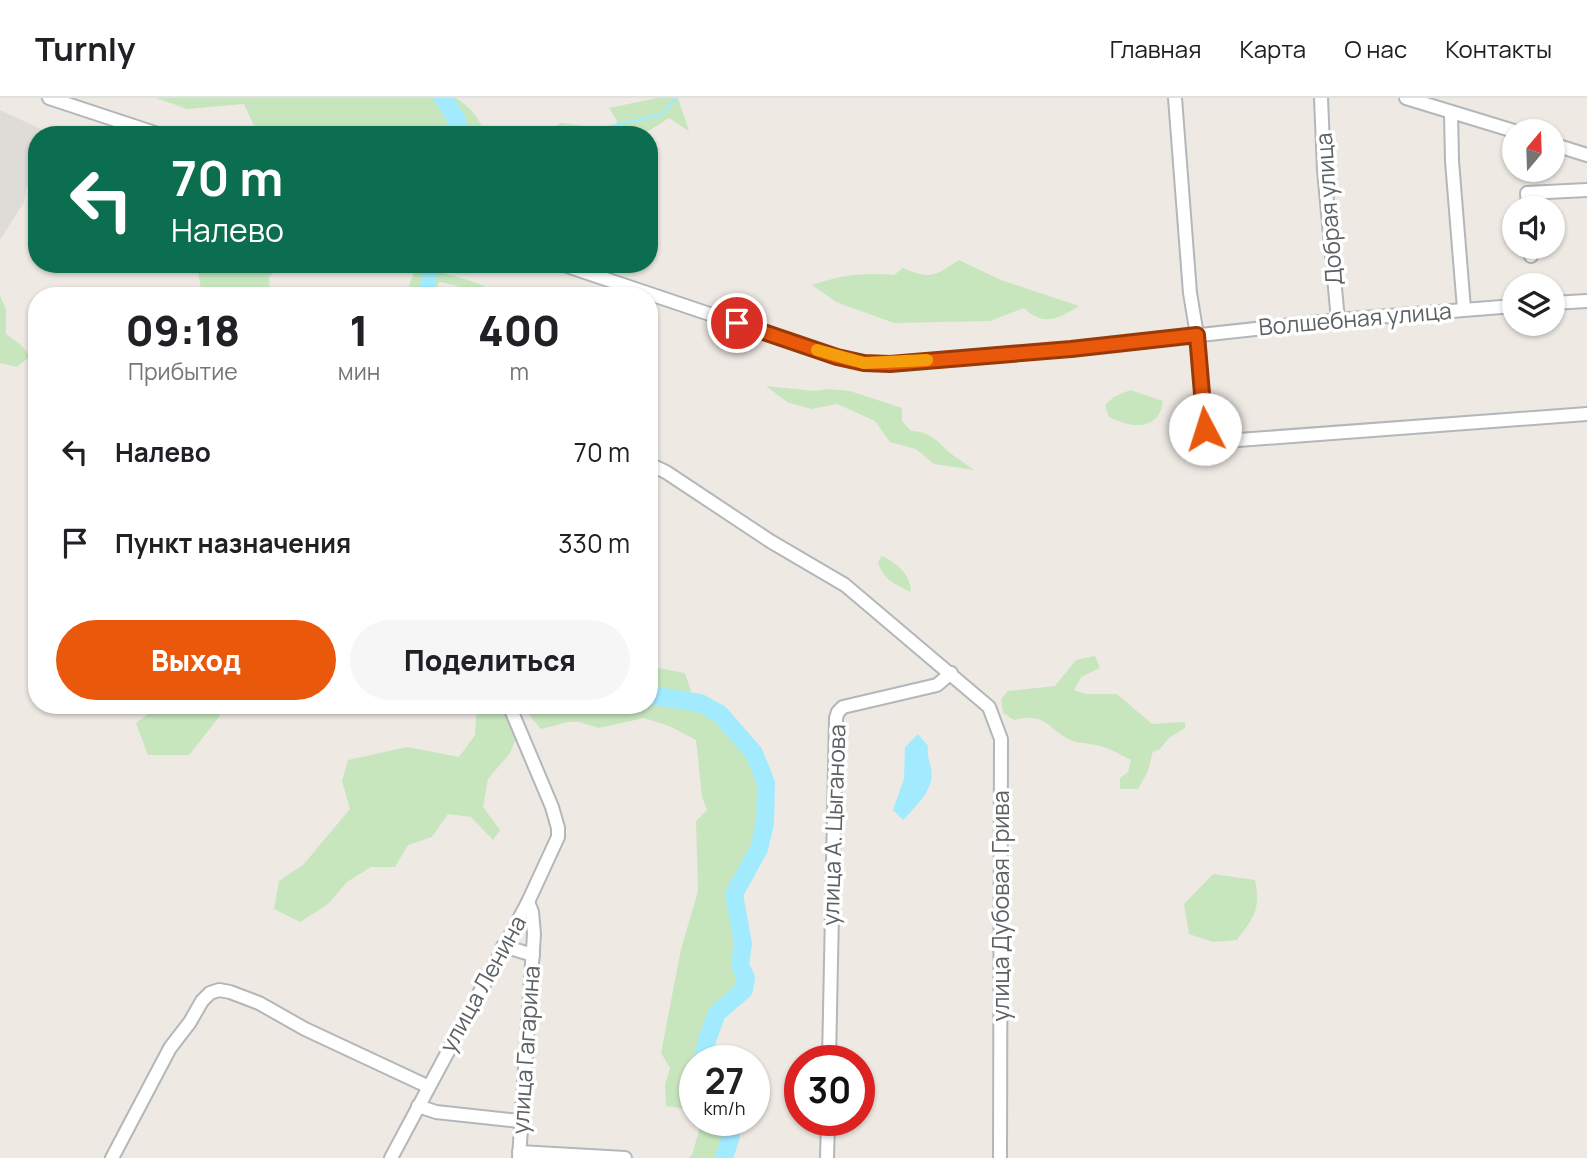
<!DOCTYPE html>
<html lang="ru">
<meta charset="utf-8">
<style>
:root{--surface:#fff;--page:#f6f6f6;--text:#202124;--muted:#757577;--line:#e0e0e0;--accent:#ea580c}
body{margin:0;font-family:Manrope,sans-serif;background:var(--page);color:var(--text);height:100vh;display:flex;flex-direction:column;font-size:26px;white-space:nowrap}
*{box-sizing:border-box;margin:0}
p{font-size:23px;color:var(--muted)}
.icon{flex:none;width:38px;height:38px;fill:none;stroke:currentColor;stroke-width:2;stroke-linecap:round;stroke-linejoin:round}
.map{position:relative;flex:1;overflow:hidden}
.sheet{position:absolute;left:28px;top:189px;width:630px;height:427px;display:flex;flex-direction:column;background:var(--surface);border-radius:28px;box-shadow:0 2px 5px #0004}
.sheet>*{flex:none}
.banner{position:absolute;left:28px;top:28px;width:630px;height:147px;border-radius:28px;box-shadow:0 2px 5px #0004;background:#0b6e4f;color:#fff;overflow:hidden}
.needle{width:46px;rotate:19deg}
.tools{position:absolute;left:1502px;top:21px;display:grid;gap:14px}
.tools a{display:grid;place-items:center;width:63px;height:63px;border-radius:50%;background:var(--surface);box-shadow:0 2px 5px #0004;font-size:35px}
.speed{position:absolute;left:679px;top:947px;display:flex;gap:14px;font-size:35px;font-weight:700;text-align:center}
.speed>*{display:grid;place-content:center;width:91px;height:91px;border-radius:50%;background:var(--surface);box-shadow:0 2px 5px #0004;line-height:1}
.speed small{font-size:18px;font-weight:400}
.speed .limit{border:10px solid #d22;background:#fff;color:#111}
.pin{position:absolute;display:grid;place-items:center;width:60px;height:60px;color:#fff;margin:-30px;border:4px solid #fff;border-radius:50%;box-shadow:0 2px 7px #0007}
.me{position:absolute;width:77px;margin:-38px;rotate:355deg;stroke-linejoin:round;filter:drop-shadow(0 0 5px #0008)}
.turn{display:flex;align-items:center;gap:24px;height:147px;padding:0 28px;font-size:32px}
.turn .icon{width:91px;height:91px;stroke-width:2.5}
.turn b{display:block;font-size:49px;line-height:60px}
.eta{display:flex;justify-content:space-evenly;align-items:center;height:119px;text-align:center}
.eta b{font-size:42px;font-weight:800;line-height:49px}
.primary-button{display:flex;gap:14px;margin-top:auto;padding:14px 28px}
.primary-button a{flex:1;height:80px;border-radius:42px;background:var(--accent);color:#fff;font-size:28px;font-weight:800;line-height:80px;text-align:center}
.primary-button a+a{background:var(--page);color:var(--text)}
ul{padding:0;list-style:none}
li{display:flex;align-items:center;gap:21px;height:91px;padding:0 28px}
li div{flex:1}
li b{display:block;font-size:26px}
li em{font-style:normal}
header{display:flex;align-items:center;gap:42px;box-sizing:border-box;height:98px;padding:0 35px;background:var(--surface);border-bottom:2px solid var(--line)}
header strong{font-size:33px}
nav{display:flex;gap:38px;margin-inline-start:auto;font-size:24px}
.map>svg:first-child{display:block}
</style>
<header>
<strong>Turnly</strong>
<nav><a>Главная</a><a>Карта</a><a>О нас</a><a>Контакты</a></nav>
</header>
<div class="map">
<svg width="1587" height="1060" viewBox="0 0 1587 1060">
<rect width="100%" height="100%" fill="#eee9e3"/>
<polygon fill="#dfdbd7" points="0,12 47,34 47,37 37,37 37,65 26,91 24,104 0,142"/>
<g fill="#c7e6be">
<path d="M 156,0 L 456,0 C 471,10 480,20 485,37 L 468,37 L 454,19 L 450,37 L 262,37 L 254,28 L 244,6 L 187,11 Z"/>
<polygon points="657,0 678,0 689,33 669,20 642,37 620,37 616,21 609,10"/>
<polygon points="561,25 584,28 582,37 542,37"/>
<path d="M 959,162 L 1001,182 L 1079,208 C 1058,221 1044,229 1024,210 L 990,223 L 894,225 L 836,204 L 812,187 C 840,177 864,174 894,177 L 903,170 C 931,182 934,178 959,162 Z"/>
<polygon points="197,166 281,166 281,167 269,179 270,192 265,198 202,198"/>
<path d="M 420,170 C 438,174 488,184 498,198 C 478,198 460,186 439,184 L 434,198 L 406,198 L 414,173 Z"/>
<polygon points="0,198 6,211 6,236 21,247 30,258 17,269 0,265"/>
<path d="M 766,288 L 814,293 L 828,291 L 850,293 L 902,310 L 902,323 L 911,333 C 930,333 938,344 950,355 C 957,361 967,366 974,372 L 934,366 L 916,351 L 890,344 L 875,323 L 837,306 L 811,311 L 787,304 Z"/>
<path d="M 1130,292 L 1163,303 C 1159,334 1130,330 1109,319 L 1105,307 L 1114,299 Z"/>
<path d="M 882,458 C 898,466 910,476 911,494 C 895,487 883,481 878,464 Z"/>
<path d="M 1095,558 L 1100,570 L 1081,579 L 1074,592 L 1086,596 L 1117,596 L 1152,626 L 1185,624 L 1185,630 L 1169,640 L 1159,652 L 1153,653 L 1148,673 L 1138,691 L 1120,691 L 1120,680 L 1128,674 L 1131,662 C 1121,657 1111,651 1100,648 C 1091,645 1082,646 1073,643 C 1048,633 1047,613 1014,622 L 1003,615 L 1001,601 L 1008,593 L 1055,588 L 1076,562 Z"/>
<polygon points="659,570 685,575 692,596 700,605 720,616 754,655 766,685 765,725 759,751 734,796 743,846 740,867 746,880 744,892 717,915 707,942 703,962 695,962 695,1022 728,1022 731,1038 726,1041 716,1060 688,1060 692,1057 700,1029 686,1011 666,1008 665,987 670,970 661,955 681,851 698,793 696,723 707,712 702,699 696,642 669,628 644,620 599,630 579,624 568,624 541,631 525,612 525,607 649,607 649,571"/>
<polygon points="161,607 224,607 219,619 189,657 148,657 136,625"/>
<polygon points="477,607 503,607 517,638 510,655 488,681 483,709 500,732 493,742 471,719 448,716 432,739 408,747 395,769 371,769 347,784 328,806 300,824 274,811 279,783 303,767 350,711 342,683 348,662 407,649 459,659 475,637"/>
<path d="M 1213,776 L 1255,782 C 1261,812 1254,819 1237,842 L 1213,844 L 1189,836 L 1184,806 Z"/>
</g>
<g fill="#a2ebff">
<polygon points="423,166 439,166 433,198 419,198"/>
<path d="M 918,636 L 928,648 C 927,658 929,661 931,670 C 936,690 915,709 903,722 L 893,712 L 904,681 L 905,649 Z"/>
</g>
<g fill="none" stroke-linecap="round" stroke-linejoin="round">
<g stroke="#a2ebff" stroke-width="2.5">
<polyline points="457,22 476,37"/>
<polyline points="608,29 663,16 675,0"/>
<polyline points="585,37 591,35"/>
</g>
<g stroke="#a2ebff" stroke-width="18">
<polyline points="443,0 457,22 459,37"/>
<polyline points="649,597 700,605 720,616 754,655 766,685 765,725 759,751 734,796 743,846 740,867 746,880 744,892 717,915 707,942 703,962"/>
<polyline points="724,1060 731,1038 728,1022"/>
</g>
<g stroke="#b3b7ba" stroke-width="16">
<g id="minor">
<polyline points="49,0 161,37"/>
<polyline points="1175,0 1190,195 1197,237 1205,331 1209,337 1225,343 1587,316"/>
<polyline points="1321,0 1324,72 1338,222"/>
<polyline points="1406,0 1514,33"/>
<polyline points="1451,14 1452,63 1464,211"/>
<polyline points="1552,46 1587,57"/>
<polyline points="1528,110 1527,95 1587,92"/>
<polyline points="1530,149 1531,158"/>
<polyline points="561,166 837,259 864,265 890,266 1071,251 1338,222 1514,208"/>
<polyline points="1552,205 1587,203"/>
<polyline points="649,366 666,374 770,443 845,487 989,609 1001,641 1000,1060"/>
<polyline points="503,848 533,857"/>
<polyline points="829,962 836,620 838,614 843,609 937,587 951,575"/>
<polyline points="418,1008 436,1014 520,1023"/>
<polyline points="519,1054 625,1060"/>
<polyline points="112,1060 170,950 190,924 202,903 210,895 219,892 230,894 259,905 305,931 427,988"/>
<polyline points="391,1060 528,804 558,739 558,730 552,709 509,607"/>
<polyline points="519,1060 534,836 532,814 528,804"/>
<polyline points="827,1060 828,1022"/>
</g>
</g>
<use href="#minor" stroke="#fff" stroke-width="12"/>
</g>
<g fill="none" stroke-linecap="round" stroke-linejoin="round">
<g stroke="#983908" stroke-width="18">
<polyline id="route" points="737,225 837,259 864,265 890,266 1071,251 1197,237 1205,331"/>
</g>
<use href="#route" stroke="#ea580c" stroke-width="12"/>
<polyline stroke="#f59e0b" stroke-width="12" points="817,252 864,265 927,262"/>
</g>
<g text-anchor="middle" stroke-width="7" stroke-linejoin="round" paint-order="stroke">
<g font-size="23" fill="#5b6164" stroke="#fff">
<text transform="translate(1329 111) rotate(-94)" y="8">Добрая улица</text>
<text transform="translate(1355 221) rotate(-5)" y="8">Волшебная улица</text>
<text transform="translate(834 727) rotate(-88)" y="8">улица А. Цыганова</text>
<text transform="translate(1001 808) rotate(-90)" y="8">улица Дубовая Грива</text>
<text transform="translate(483 886) rotate(-61)" y="8">улица Ленина</text>
<text transform="translate(526 952) rotate(-86)" y="8">улица Гагарина</text>
</g>
</g>
</svg>
<div class="tools">
<a><svg class="needle" viewBox="-14 -14 28 28"><path d="M0-13l5 13h-10z" fill="#e53935"/><path d="M0 13l5-13h-10z" fill="#757577"/></svg></a>
<a><svg class="icon" aria-label="sound" viewBox="0 0 24 24"><path d="M4 9h4l5-4v14l-5-4H4zM17 9q2 3 0 6"/></svg></a>
<a><svg class="icon" aria-label="layers" viewBox="0 0 24 24"><path d="M12 4l9 5-9 5-9-5zM3 14l9 5 9-5"/></svg></a>
</div>
<div class="speed"><div>27<small>km/h</small></div><div class="limit">30</div></div>
<div class="pin" style="left:737px;top:225px;background:#d93025"><svg class="icon" aria-label="arrive" viewBox="0 0 24 24"><path d="M6 21V4h12l-3 4 3 4H6"/></svg></div>
<svg class="me" style="left:1205px;top:331px" viewBox="-20 -20 40 40"><circle r="19" fill="#fff"/><path d="M0-13L10 11 0 6-10 11z" fill="#ea580c"/></svg>
<div class="banner">
<div class="turn"><svg class="icon" aria-label="left" viewBox="0 0 24 24"><path d="M17 20v-9H6M10 6l-5 5 5 5"/></svg><div><b>70 m</b>Налево</div></div>
</div>
<section class="sheet">
<div class="eta">
<div><b>09:18</b><p>Прибытие</p></div>
<div><b>1</b><p>мин</p></div>
<div><b>400</b><p>m</p></div>
</div>
<ul>
<li><svg class="icon" aria-label="left" viewBox="0 0 24 24"><path d="M17 20v-9H6M10 6l-5 5 5 5"/></svg><div><b>Налево</b></div><em>70 m</em></li>
<li><svg class="icon" aria-label="arrive" viewBox="0 0 24 24"><path d="M6 21V4h12l-3 4 3 4H6"/></svg><div><b>Пункт назначения</b></div><em>330 m</em></li>
</ul>
<div class="primary-button"><a>Выход</a><a>Поделиться</a></div>
</section>
</div>
